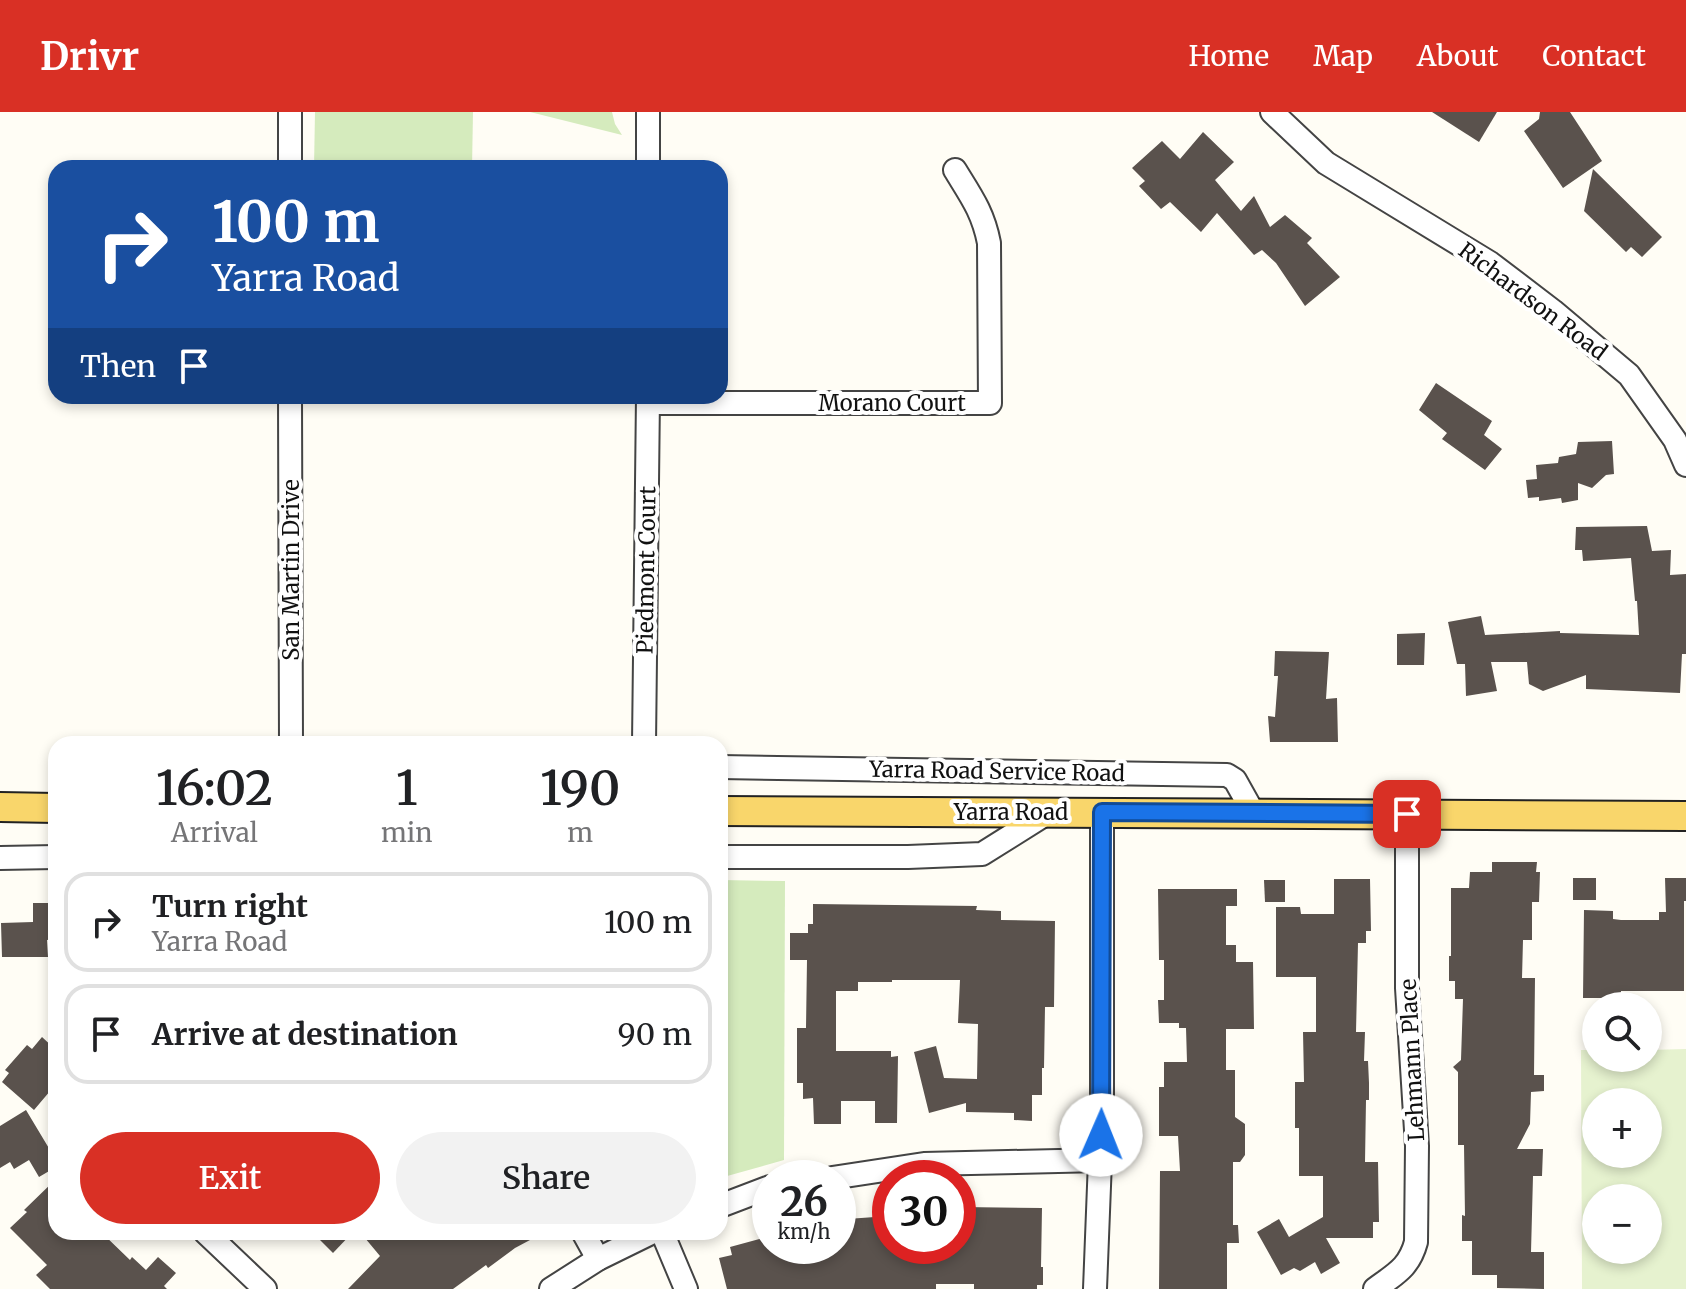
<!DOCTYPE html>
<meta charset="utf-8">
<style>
:root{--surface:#fff;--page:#f2f2f2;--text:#202124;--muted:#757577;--line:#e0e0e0;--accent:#d93025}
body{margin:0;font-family:Merriweather,serif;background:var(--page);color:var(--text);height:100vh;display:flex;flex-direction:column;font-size:30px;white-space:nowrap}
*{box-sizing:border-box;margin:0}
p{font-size:26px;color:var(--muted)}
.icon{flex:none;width:44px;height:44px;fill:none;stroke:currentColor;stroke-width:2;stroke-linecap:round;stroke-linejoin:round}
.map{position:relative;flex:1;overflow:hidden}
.side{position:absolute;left:48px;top:624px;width:680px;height:504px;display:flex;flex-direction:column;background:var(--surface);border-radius:24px;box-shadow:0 4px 12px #0003}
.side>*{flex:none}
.guide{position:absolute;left:48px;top:48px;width:680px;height:244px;border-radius:24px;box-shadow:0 4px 12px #0003;background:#1a4fa0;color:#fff;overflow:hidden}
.buttons{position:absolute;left:1582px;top:880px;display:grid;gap:16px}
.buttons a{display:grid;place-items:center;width:80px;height:80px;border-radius:50%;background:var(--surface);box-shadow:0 4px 12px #0003;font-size:40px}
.speed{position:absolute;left:752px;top:1048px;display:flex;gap:16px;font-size:40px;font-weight:700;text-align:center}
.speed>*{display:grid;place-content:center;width:104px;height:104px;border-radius:50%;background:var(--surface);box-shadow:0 4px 12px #0003;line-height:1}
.speed small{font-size:20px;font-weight:400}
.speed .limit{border:12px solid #d22;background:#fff;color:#111}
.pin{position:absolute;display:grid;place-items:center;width:68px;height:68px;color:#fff;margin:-34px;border-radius:16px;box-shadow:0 4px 12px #0006}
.me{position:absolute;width:88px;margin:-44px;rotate:1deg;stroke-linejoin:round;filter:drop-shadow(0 0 6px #0008)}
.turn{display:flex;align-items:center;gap:28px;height:168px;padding:0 32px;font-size:36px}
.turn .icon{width:104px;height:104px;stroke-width:2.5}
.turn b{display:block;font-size:56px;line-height:68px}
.then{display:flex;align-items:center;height:76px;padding:0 32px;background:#0003;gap:16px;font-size:30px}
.eta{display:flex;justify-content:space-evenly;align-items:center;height:136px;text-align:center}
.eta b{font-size:48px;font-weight:600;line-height:56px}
.button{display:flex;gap:16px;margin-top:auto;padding:16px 32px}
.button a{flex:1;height:92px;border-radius:48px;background:var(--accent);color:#fff;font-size:32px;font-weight:600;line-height:92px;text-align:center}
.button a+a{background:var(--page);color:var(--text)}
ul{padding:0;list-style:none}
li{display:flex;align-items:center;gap:24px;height:100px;margin:0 16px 12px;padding:0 16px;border:4px solid var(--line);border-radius:24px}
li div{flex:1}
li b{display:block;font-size:30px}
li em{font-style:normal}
header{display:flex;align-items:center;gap:48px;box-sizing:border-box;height:112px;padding:0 40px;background:var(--accent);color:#fff}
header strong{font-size:38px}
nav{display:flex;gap:44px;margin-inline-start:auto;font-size:28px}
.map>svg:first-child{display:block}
</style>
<header>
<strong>Drivr</strong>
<nav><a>Home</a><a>Map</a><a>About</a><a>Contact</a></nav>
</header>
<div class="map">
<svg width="1686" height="1177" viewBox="0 0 1686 1177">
<rect width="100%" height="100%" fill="#fffdf5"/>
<g fill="#d5ebbd">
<polygon points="315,0 473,0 472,56 314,56"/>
<polygon points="530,0 612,0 615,12 622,23"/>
<polygon points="720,768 785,769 784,1048 720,1066"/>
</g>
<path fill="#e6f2cf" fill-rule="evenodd" d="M 1686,937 L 1686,1177 L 1582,1177 L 1581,938 L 1596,938 L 1596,946 L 1648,946 L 1648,938 ZM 1596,990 L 1648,990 L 1648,1042 L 1596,1042 ZM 1596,1086 L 1648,1086 L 1648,1138 L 1596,1138 Z"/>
<g fill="#5a524d">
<polygon points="1432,0 1497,0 1479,30"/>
<polygon points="1540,0 1570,0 1602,49 1563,76 1524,19 1539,7"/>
<polygon points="1203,20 1234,50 1215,68 1241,99 1254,84 1270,115 1285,103 1312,126 1307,131 1340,165 1305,194 1276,151 1262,138 1254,143 1217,101 1201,120 1170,90 1161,97 1139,74 1145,69 1132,56 1162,29 1180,47"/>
<polygon points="1593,57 1662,125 1642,145 1631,135 1626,140 1584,99"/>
<polygon points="1436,271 1492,309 1484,323 1502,337 1485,358 1442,327 1447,321 1419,298"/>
<polygon points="1612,329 1614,362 1606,363 1592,376 1578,371 1578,388 1562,391 1561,386 1539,389 1539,385 1528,386 1526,368 1537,367 1536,353 1558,351 1559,345 1576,342 1578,330"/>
<polygon points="1647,414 1652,439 1671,438 1670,463 1686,462 1686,542 1682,542 1680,581 1586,577 1586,563 1543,579 1529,572 1527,550 1491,550 1497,579 1466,584 1465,552 1457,552 1448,510 1481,504 1485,523 1560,519 1560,521 1639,523 1637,489 1635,489 1631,446 1583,449 1582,438 1575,438 1576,415"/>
<polygon points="1425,521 1424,553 1397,553 1397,522"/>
<polygon points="1275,539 1329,540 1326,587 1337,586 1338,630 1270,630 1268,604 1275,605 1278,564 1274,564"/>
<polygon points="1492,750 1537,750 1536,760 1540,760 1539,790 1532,790 1532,828 1523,828 1522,866 1535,866 1534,963 1544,963 1544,979 1531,980 1530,1012 1517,1037 1543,1037 1542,1064 1533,1064 1531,1140 1544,1140 1544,1177 1497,1176 1497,1163 1472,1163 1472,1129 1462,1129 1462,1103 1465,1104 1464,1033 1458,1033 1458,960 1453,955 1461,948 1463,887 1455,887 1455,869 1449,869 1449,844 1451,844 1451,776 1469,776 1470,760 1492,760"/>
<rect x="1573" y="766" width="23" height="22"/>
<polygon points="1665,766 1686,766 1686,789 1684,789 1684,879 1621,879 1621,886 1583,886 1584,798 1613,799 1613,807 1621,808 1659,808 1659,800 1666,800"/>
<polygon points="1334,767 1370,767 1371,819 1366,819 1366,831 1358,831 1356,920 1365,920 1364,949 1368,949 1369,971 1369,988 1366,988 1365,1050 1378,1050 1379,1110 1373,1110 1373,1126 1326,1126 1340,1151 1321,1162 1315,1150 1300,1159 1294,1156 1281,1163 1257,1120 1279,1107 1289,1125 1323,1105 1323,1064 1299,1064 1299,1016 1295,1016 1295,970 1304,970 1303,920 1316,920 1316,865 1276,865 1276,795 1300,795 1301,802 1334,802"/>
<polygon points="1264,768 1285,768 1285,790 1265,790"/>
<polygon points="1158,777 1237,777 1237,794 1226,794 1226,833 1236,833 1236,850 1253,850 1254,917 1226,917 1226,958 1235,958 1235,1005 1245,1012 1245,1043 1240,1050 1233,1050 1233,1113 1238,1113 1239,1131 1227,1131 1227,1177 1159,1177 1160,1059 1180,1059 1178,1024 1159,1024 1159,975 1164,975 1164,950 1187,950 1186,916 1179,916 1179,911 1159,911 1158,888 1164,888 1164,848 1159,848"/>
<polygon points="33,791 56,791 56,827 47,828 48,845 2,845 1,811 33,810"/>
<polygon points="813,792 977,794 976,798 1001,799 1001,808 1055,809 1054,895 1045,895 1044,956 1042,956 1042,983 1032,983 1032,1009 1014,1008 1014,1001 966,1000 966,991 929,1001 914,940 936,934 944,966 977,967 978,912 958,911 960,868 892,868 892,870 858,870 858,879 836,879 836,939 891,939 891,945 898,944 897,1011 875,1011 875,989 841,989 841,1012 814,1012 813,986 803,987 803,971 797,971 797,916 806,916 807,848 790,848 790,821 808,821 808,812 813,812"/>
<polygon points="42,925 56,938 56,972 34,998 2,970 9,961 5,958 27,933 32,937"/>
<polygon points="26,998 56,1048 56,1055 39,1065 29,1048 14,1057 10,1050 0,1056 0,1014"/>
<polygon points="56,1067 56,1120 101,1120 130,1148 132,1145 146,1158 158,1145 176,1161 164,1174 167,1177 50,1177 36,1163 47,1153 10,1116 27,1100 24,1098"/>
<polygon points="961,1095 1042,1096 1041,1155 1043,1155 1043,1173 1037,1173 1037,1177 974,1177 974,1172 936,1172 936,1177 727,1177 719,1146 732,1143 730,1135 770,1124 770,1134 838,1134 838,1116 848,1115 847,1107 875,1105 875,1109 890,1107 890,1134 960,1134"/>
<polygon points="312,1120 353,1120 333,1141"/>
<polygon points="360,1120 545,1120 515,1136 488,1156 486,1153 453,1177 348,1177 380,1144"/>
</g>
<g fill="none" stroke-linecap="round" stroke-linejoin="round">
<g stroke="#444" stroke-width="26">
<g id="minor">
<polyline points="1272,0 1326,51 1490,151 1553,199 1629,263 1675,328 1686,353"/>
<polyline points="290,56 290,0"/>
<polyline points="648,56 648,0"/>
<polyline points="290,284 291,632"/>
<path d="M 648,291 L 990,291 L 989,131 C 983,100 971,84 955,58"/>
<polyline points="644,632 648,284"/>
<polyline points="720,655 1227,663 1235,668 1254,702"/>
<polyline points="720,745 908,745 982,742 1049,700"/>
<polyline points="0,746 56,745"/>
<polyline points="832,1066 924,1052 1101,1048"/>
<polyline points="720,1094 770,1075"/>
<polyline points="205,1120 265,1177"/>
<polyline points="583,1120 598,1147"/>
<polyline points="662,1120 686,1177"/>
<polyline points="551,1177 598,1147 653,1120"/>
<polyline points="1095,1177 1102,997 1102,700"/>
<path d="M 1375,1177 C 1395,1162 1409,1156 1416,1130 L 1417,1034 L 1407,876 L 1407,702"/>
</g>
</g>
<g stroke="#222" stroke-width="32">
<g id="major">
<polyline points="0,695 56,696"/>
<polyline points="720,699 1686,704"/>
</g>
</g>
<use href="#minor" stroke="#fff" stroke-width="22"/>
<use href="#major" stroke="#f9d66b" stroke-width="28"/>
</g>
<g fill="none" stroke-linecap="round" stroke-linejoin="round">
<g stroke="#114b97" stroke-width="20">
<polyline id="route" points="1101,1023 1102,700 1407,702"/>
</g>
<use href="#route" stroke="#1a73e8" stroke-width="14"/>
</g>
<g text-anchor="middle" stroke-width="8" stroke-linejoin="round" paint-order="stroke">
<g font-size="22" fill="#111" stroke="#fff">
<text transform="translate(1533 189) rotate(37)" y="8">Richardson Road</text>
<text x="892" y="299">Morano Court</text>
<text transform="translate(291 458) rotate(-90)" y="8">San Martin Drive</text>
<text transform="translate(646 458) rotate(-89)" y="8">Piedmont Court</text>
<text transform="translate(997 659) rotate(1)" y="8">Yarra Road Service Road</text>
<text x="1011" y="708">Yarra Road</text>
<text transform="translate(1412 948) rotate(-93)" y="8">Lehmann Place</text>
</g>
</g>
</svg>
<div class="buttons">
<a><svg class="icon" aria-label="search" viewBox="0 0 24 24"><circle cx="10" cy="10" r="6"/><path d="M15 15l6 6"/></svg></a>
<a>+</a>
<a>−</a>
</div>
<div class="speed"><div>26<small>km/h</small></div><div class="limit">30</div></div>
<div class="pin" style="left:1407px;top:702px;background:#d93025"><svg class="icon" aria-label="arrive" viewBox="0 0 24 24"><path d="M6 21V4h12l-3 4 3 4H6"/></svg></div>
<svg class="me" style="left:1101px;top:1023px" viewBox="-20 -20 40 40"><circle r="19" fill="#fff"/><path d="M0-13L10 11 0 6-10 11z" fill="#1a73e8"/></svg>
<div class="guide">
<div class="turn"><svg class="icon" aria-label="right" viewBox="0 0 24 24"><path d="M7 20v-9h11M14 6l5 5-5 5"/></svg><div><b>100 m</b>Yarra Road</div></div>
<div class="then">Then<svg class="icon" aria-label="arrive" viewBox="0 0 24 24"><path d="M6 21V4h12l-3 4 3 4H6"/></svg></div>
</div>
<section class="side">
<div class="eta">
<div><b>16:02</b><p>Arrival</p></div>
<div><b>1</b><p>min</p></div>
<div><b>190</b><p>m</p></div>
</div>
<ul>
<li><svg class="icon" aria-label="right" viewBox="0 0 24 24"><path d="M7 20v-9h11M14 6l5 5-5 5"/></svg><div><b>Turn right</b><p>Yarra Road</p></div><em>100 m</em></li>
<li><svg class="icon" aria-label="arrive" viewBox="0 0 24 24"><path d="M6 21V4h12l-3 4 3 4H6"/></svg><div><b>Arrive at destination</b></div><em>90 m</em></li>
</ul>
<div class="button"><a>Exit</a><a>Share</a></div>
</section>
</div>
